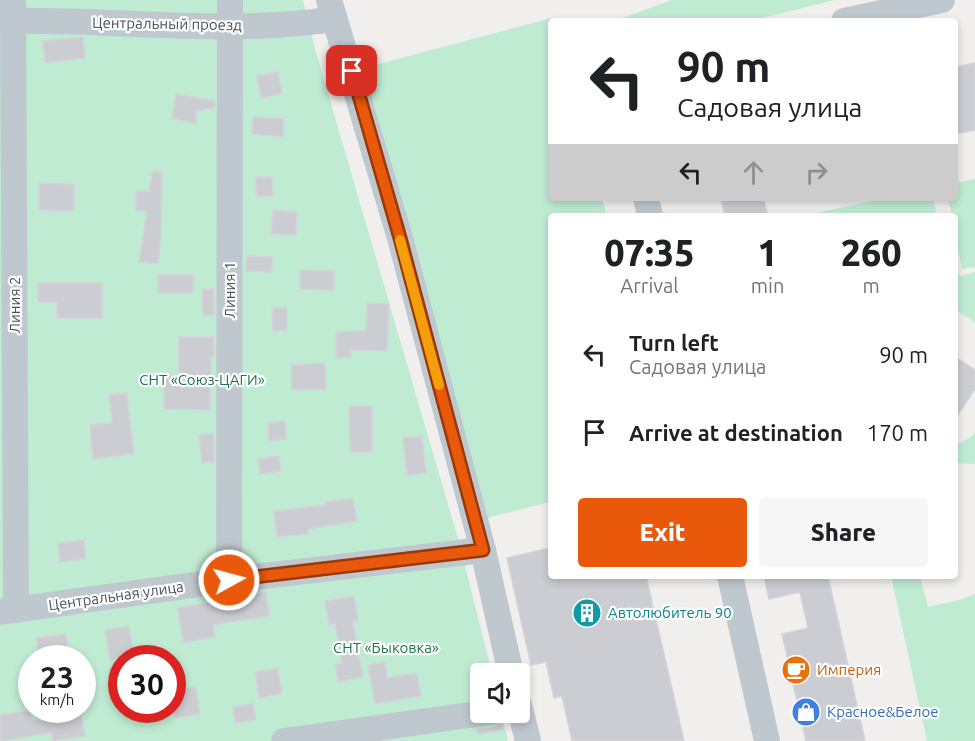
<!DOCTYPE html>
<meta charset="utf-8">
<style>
:root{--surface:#fff;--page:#f6f6f6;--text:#202124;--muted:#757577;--accent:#ea580c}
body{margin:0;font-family:Ubuntu,sans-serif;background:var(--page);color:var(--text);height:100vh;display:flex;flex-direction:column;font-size:22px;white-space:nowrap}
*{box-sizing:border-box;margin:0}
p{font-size:20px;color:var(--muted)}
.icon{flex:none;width:33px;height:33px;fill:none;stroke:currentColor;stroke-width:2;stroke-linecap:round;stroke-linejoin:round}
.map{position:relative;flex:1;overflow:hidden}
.details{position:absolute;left:548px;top:213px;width:410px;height:366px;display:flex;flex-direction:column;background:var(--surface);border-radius:6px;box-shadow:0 3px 9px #0003}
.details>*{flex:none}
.hud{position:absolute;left:548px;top:18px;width:410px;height:183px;border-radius:6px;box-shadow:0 3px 9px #0003;background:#fff;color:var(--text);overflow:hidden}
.controls{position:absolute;left:470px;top:663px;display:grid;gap:12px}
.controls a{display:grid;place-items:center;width:60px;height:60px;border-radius:6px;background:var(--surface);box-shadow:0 3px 9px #0003;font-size:30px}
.speed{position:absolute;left:18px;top:645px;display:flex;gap:12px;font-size:30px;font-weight:700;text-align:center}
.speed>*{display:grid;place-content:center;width:78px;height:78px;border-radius:50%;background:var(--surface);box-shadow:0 3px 9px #0003;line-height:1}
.speed small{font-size:15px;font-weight:400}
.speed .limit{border:9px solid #d22;background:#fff;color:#111}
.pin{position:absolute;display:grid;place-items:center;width:51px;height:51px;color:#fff;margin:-26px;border-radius:12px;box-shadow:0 3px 9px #0006}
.me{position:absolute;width:66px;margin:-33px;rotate:83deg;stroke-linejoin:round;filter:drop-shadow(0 0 4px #0008)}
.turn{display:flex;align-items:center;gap:21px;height:126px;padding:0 30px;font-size:27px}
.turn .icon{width:78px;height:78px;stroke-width:2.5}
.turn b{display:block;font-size:42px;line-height:51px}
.lanes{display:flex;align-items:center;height:57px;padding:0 30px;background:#0003;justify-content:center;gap:30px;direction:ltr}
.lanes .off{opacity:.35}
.eta{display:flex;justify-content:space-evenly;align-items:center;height:102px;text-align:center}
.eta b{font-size:36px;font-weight:800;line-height:42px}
.primary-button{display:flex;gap:12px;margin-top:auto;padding:12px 30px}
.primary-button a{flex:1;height:69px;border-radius:6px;background:var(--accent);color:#fff;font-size:24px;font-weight:800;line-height:69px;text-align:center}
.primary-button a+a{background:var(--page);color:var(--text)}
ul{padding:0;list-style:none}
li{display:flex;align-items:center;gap:18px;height:78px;padding:0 30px}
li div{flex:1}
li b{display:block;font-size:22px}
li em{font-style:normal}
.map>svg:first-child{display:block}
</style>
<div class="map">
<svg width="975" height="741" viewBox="0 0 975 741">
<rect width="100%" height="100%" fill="#f1eeee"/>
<g fill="#c0ebd3" fill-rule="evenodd">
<path d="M 0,0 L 303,0 L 315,49 L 459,542 L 492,673 L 480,674 L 480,712 L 501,713 L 508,741 L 0,741 ZM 32,658 L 82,658 L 82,710 L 32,710 ZM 122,658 L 172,658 L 172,710 L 122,710 Z"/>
<polygon points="672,0 835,0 750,21 614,21"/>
<polygon points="551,18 550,198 602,198 607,216 550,216 550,502 475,521 352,71"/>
<polygon points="975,179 975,267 962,269 954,229 954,216 952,216 948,198 954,198 954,183"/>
<polygon points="887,198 933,198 937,216 821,216 820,212"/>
<polygon points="975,272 975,322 954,309 954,273 961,276"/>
<polygon points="975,431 975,464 954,463 954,446 972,436"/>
<polygon points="891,576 920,576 928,607 959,600 975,594 975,741 927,741"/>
</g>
<g fill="#cccdd3" stroke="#d3d4d9" stroke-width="1.5">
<polygon points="83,37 85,58 45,63 43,41"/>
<polygon points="975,63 975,130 954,134 954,67"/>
<polygon points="278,72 282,94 261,98 257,76"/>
<polygon points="176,94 215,101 215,107 196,111 196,123 172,119"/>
<polygon points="253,117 284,119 283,137 252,134"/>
<polygon points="152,171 162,172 161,238 158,264 139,262 147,211 136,211 136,191 150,191"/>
<polygon points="256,177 272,177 273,196 256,196"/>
<polygon points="39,183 74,184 74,211 39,210"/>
<polygon points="721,198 763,198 768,216 725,216"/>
<polygon points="273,210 297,212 296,235 271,234"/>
<polygon points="247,256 273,257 272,272 246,271"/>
<polygon points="300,270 334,271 334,290 300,289"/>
<polygon points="158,275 194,275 193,293 158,293"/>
<polygon points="38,283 102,283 102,318 57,318 57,302 38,302"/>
<polygon points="202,289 214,289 214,315 203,315"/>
<polygon points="367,303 389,304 387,351 350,350 351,357 336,358 336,332 366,331"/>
<polygon points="272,308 287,308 287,330 273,331"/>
<polygon points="179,337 214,337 214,357 211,357 210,410 164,409 164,375 179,375"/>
<polygon points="954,356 975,370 975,389 954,421"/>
<polygon points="325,363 326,389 292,390 291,365"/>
<polygon points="127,393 134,454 93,459 90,425 112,423 109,395"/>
<polygon points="349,406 372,406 372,452 350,452"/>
<polygon points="285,421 286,439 269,441 268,423"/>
<polygon points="214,433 214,462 202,463 199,435"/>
<polygon points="422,436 426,473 407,475 403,438"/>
<polygon points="279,456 281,471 260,474 258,459"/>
<polygon points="353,498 357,521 308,529 308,534 277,537 274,511 325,505 325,502"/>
<polygon points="84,540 86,559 60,562 58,543"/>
<polygon points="550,548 550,576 646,576 684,741 572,741 562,696 554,698 546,662 531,665 507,558"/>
<polygon points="764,576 828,576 865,741 806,741 782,634 808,628 800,592 769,599"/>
<polygon points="266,592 269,616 213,625 215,637 183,643 178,608"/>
<polygon points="354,596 358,621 353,621 363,677 338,682 335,664 342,663 335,624 329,625 325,601"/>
<polygon points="129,626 134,656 110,660 105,630"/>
<polygon points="66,634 70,658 39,658 36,638"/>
<polygon points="385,662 387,678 417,673 421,696 375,704 368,665"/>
<polygon points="278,668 282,694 259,698 255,672"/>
<polygon points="196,687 200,714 175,718 174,713 172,714 172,691"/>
<polygon points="253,703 256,720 235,723 233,707"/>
<polygon points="30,710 32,721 81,713 85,736 53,741 51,733 0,741 0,715"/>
<polygon points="502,722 503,729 478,734 477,729 494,727"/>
</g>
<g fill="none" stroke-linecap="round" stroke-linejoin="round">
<g stroke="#c0c8cf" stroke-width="26">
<polyline points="13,0 16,610"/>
<polyline points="329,0 400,238 483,550 511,674"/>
<path d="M 0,21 C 111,18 224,36 334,19"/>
<polyline points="844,21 942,0"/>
<polyline points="646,198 650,216"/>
<polyline points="730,576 767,741"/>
<polyline points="229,580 230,0"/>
<polyline points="0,612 229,580 483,550"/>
<polyline points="519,705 528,741"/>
<polyline points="284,741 491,712"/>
</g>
</g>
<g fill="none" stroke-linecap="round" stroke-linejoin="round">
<g stroke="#983908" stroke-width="15">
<polyline id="route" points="229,580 483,550 400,238 352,71"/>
</g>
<use href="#route" stroke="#ea580c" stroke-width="10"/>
<polyline stroke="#f59e0b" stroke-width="10" points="400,240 439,385"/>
</g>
<defs>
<g id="building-disc" transform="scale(1.5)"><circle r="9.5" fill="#0f9aa8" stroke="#fff"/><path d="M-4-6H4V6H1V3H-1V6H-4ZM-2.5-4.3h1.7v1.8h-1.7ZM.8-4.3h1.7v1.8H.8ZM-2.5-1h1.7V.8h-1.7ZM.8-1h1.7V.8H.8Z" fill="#fff"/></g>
<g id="cafe-disc" transform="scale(1.5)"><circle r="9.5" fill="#e8710a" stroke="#fff"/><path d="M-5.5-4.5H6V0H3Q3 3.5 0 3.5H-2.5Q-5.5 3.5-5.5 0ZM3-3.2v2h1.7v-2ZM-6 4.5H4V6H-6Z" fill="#fff"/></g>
<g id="shop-disc" transform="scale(1.5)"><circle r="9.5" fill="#3f7fe0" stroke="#fff"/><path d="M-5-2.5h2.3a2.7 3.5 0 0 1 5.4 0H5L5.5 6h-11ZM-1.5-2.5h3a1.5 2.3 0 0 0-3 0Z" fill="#fff"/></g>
</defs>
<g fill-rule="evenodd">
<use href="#building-disc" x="587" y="613"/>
<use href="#cafe-disc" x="796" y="670"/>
<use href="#shop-disc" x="806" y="712"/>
</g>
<g text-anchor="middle" stroke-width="4.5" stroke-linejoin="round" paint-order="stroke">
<g font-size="15" fill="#48515a" stroke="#fff">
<text transform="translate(167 24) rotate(1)" y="5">Центральный проезд</text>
<text transform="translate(230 290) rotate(-90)" y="5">Линия 1</text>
<text transform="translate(15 305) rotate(-90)" y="5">Линия 2</text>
<text transform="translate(116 596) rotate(-8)" y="5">Центральная улица</text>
</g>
<g font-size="15" fill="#1e764e" stroke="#fff">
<text x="202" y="385">СНТ «Союз-ЦАГИ»</text>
<text x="386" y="653">СНТ «Быковка»</text>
</g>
<g font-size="15" fill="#0d838f" stroke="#fff" text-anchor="start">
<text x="608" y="618">Автолюбитель 90</text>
</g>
<g font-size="15" fill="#c56008" stroke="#fff" text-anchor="start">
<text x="817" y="675">Империя</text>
</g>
<g font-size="15" fill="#366cbe" stroke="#fff" text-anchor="start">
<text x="827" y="717">Красное&amp;Белое</text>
</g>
</g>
</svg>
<div class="controls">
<a><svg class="icon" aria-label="sound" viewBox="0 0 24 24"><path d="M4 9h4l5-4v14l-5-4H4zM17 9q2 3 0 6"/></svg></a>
</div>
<div class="speed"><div>23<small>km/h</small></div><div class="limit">30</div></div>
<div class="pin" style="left:352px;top:71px;background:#d93025"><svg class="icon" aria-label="arrive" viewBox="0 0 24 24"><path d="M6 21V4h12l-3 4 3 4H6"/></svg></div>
<svg class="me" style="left:229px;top:580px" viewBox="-20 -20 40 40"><circle r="17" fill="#ea580c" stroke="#fff" stroke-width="3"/><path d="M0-11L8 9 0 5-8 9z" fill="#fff"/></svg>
<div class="hud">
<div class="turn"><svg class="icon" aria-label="left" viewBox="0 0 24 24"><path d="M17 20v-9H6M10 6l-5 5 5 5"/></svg><div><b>90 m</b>Садовая улица</div></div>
<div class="lanes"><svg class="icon" aria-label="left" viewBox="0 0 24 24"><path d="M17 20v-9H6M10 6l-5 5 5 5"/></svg><svg class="icon off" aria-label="ahead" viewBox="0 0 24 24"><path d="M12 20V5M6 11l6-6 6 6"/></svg><svg class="icon off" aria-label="right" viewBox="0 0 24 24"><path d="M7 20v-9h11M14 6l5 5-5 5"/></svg></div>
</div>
<section class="details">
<div class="eta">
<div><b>07:35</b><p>Arrival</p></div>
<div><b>1</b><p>min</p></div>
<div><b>260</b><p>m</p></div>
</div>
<ul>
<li><svg class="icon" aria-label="left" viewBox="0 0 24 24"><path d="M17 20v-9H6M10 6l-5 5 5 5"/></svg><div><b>Turn left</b><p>Садовая улица</p></div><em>90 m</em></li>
<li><svg class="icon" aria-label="arrive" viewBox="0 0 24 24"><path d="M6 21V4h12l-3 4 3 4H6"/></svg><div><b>Arrive at destination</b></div><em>170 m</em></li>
</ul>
<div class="primary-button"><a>Exit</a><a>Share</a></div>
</section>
</div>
